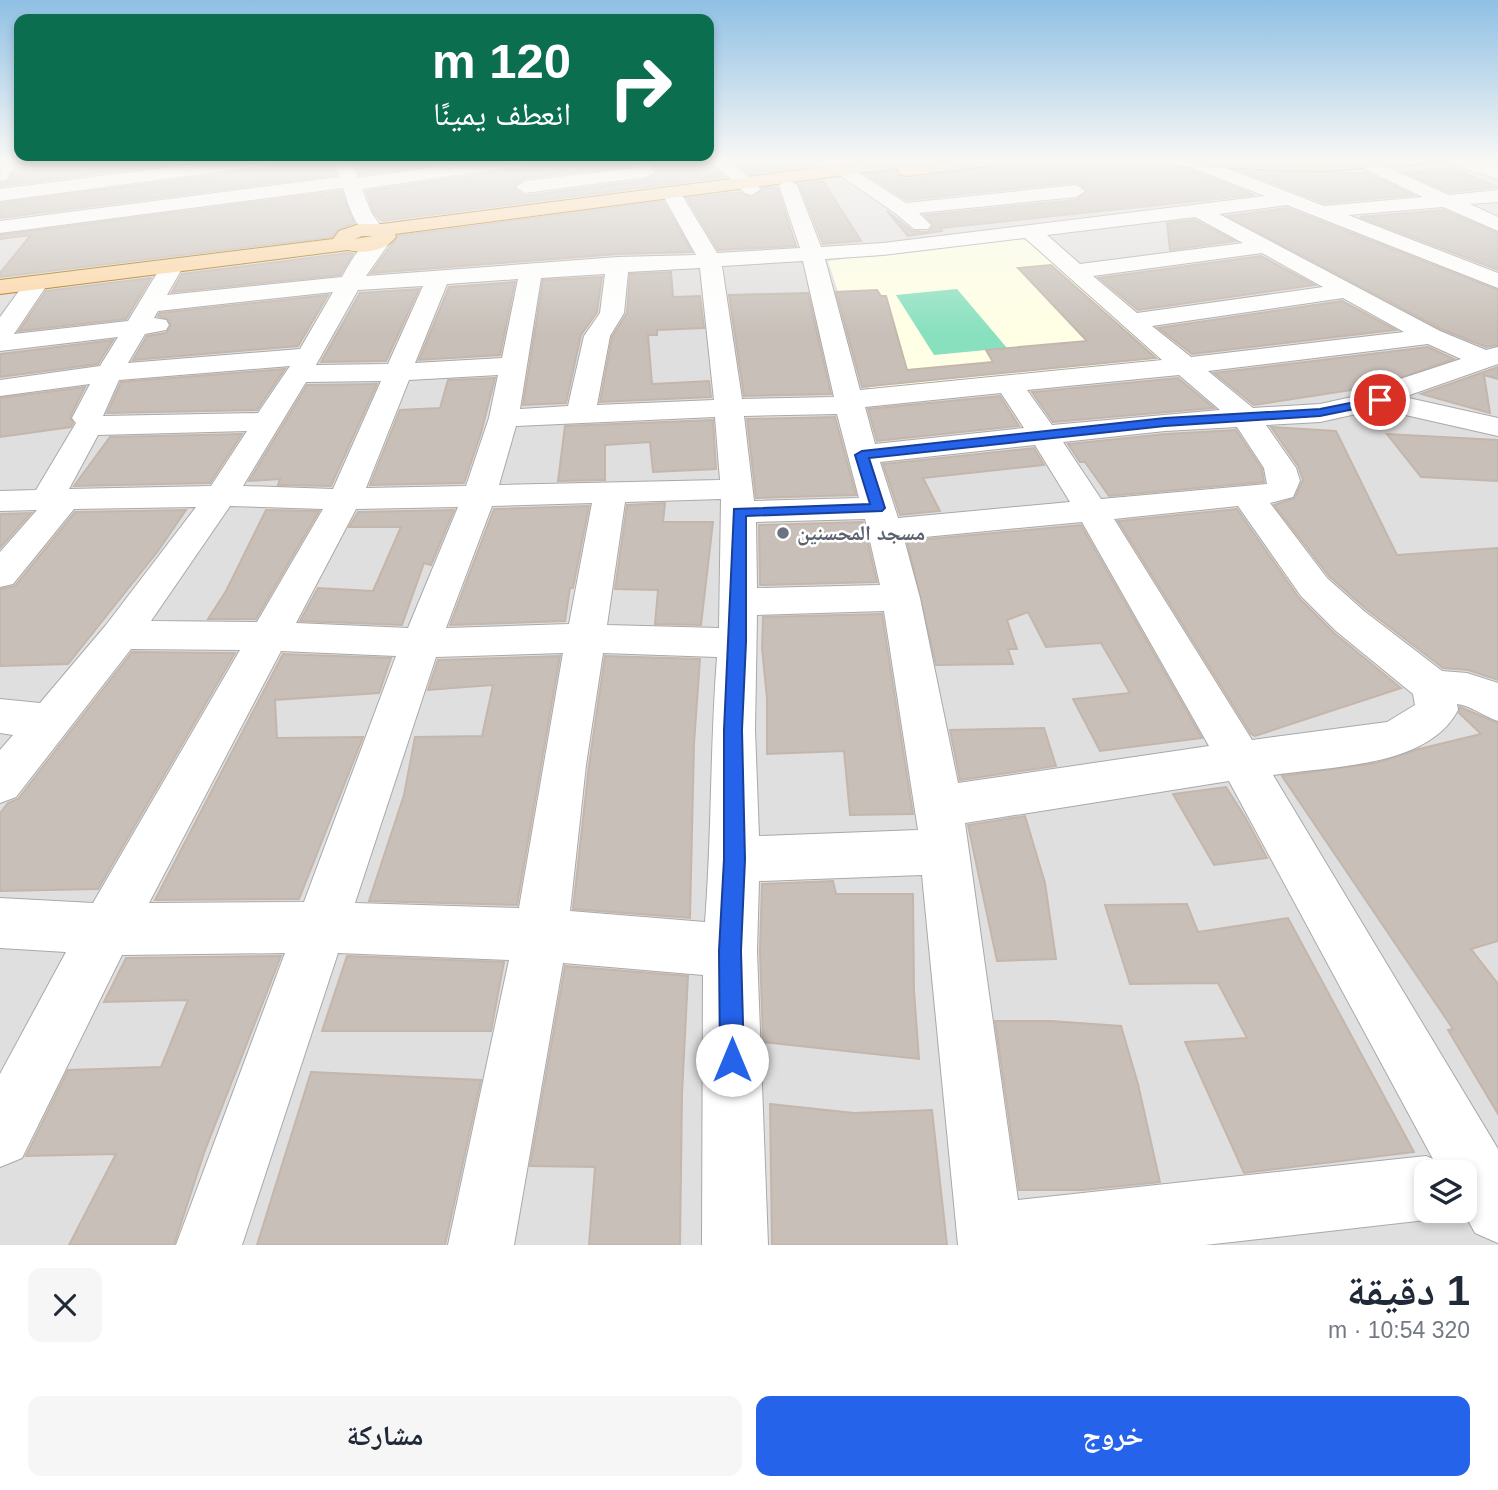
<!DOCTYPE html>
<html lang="ar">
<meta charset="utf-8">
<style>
:root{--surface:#fff;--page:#f6f6f7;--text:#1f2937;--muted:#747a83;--accent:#2563eb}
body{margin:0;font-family:Arial,"Noto Naskh Arabic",sans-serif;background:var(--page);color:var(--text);direction:rtl;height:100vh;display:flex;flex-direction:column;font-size:26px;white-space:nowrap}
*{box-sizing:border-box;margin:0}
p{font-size:23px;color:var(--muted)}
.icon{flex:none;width:38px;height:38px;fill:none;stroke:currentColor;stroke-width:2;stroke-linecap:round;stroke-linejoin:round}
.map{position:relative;height:1245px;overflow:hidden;direction:ltr}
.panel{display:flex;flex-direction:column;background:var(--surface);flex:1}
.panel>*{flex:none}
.banner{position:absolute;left:14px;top:14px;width:700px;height:147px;border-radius:14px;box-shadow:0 4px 10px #0003;direction:rtl;background:#0b6e4f;color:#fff;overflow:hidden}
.tools{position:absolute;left:1414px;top:1160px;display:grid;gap:14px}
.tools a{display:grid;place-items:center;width:63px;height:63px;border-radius:14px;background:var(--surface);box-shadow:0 4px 10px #0003;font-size:35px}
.pin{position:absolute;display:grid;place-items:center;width:60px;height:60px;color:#fff;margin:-30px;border:4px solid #fff;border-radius:50%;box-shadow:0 2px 7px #0007}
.me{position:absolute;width:77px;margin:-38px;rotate:0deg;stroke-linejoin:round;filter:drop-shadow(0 0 5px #0008)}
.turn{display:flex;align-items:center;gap:24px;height:147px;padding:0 28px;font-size:32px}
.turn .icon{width:91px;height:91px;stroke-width:2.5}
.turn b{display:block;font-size:49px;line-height:60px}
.round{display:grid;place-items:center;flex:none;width:74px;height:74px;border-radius:14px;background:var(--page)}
.overview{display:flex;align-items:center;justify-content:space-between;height:119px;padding:0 28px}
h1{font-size:42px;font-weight:700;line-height:52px}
.cta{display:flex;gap:14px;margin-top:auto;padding:14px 28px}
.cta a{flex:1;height:80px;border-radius:14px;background:var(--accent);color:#fff;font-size:28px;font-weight:700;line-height:80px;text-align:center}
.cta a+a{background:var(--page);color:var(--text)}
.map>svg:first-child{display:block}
</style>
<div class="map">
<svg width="1498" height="1245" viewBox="0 0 1498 1245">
<rect width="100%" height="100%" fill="#f2efe9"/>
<path fill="#e0dfdf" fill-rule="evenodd" d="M 0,159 L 1498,159 L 1498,1245 L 0,1245 L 0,616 L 23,589 L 0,588 ZM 1426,1172 L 1465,1172 L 1465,1211 L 1426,1211 Z"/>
<polygon fill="#ffffe5" points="1025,236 1166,362 871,392 828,261"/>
<polygon fill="#88e0be" points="957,289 1007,348 934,355 896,295"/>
<g fill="#c7bfb8" stroke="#c4b6ab" stroke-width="2">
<polygon points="21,159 210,159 0,186 0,183 8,181"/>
<polygon points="301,159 332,159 336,175 0,218 0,203 277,167 287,161"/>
<polygon points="354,159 472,159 360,175"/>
<polygon points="543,159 624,159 628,166 525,178 515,185 515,189 525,196 646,180 658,172 648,159 707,159 724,177 382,221 374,213 366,191 532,167"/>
<polygon points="732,159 809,159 813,166 748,174"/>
<polygon points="1069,162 1095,163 1102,167 1189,169 1254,195 941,228 942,231 908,236 887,211 912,231 928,232 934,225 925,215 1076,200 1087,190 1076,182 907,200 867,175 894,171 898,177 906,179 1005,165 1072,166"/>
<polygon points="1453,169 1498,187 1449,192 1403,172"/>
<polygon points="1241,171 1368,173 1413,195 1324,203"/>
<polygon points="823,181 861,241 823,244 799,184"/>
<polygon points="777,187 796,246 718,250 687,198 740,192 751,198 763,188"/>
<polygon points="341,191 354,223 338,229 332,237 0,277 0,273 31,235 0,239 0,235"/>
<polygon points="663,201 692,252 618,254 371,273 398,236"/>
<polygon points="1287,208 1498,290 1498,345 1486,347 1441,329 1227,216"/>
<polygon points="1443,210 1498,233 1498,270 1360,217"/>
<polygon points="1194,220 1235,241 1170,250 1167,223"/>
<polygon points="348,253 353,254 340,275 172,292 182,274"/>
<polygon points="1261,256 1315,285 1138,310 1099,278"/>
<polygon points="1051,265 1156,358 862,387 836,292 877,290 881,296 886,296 907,370 993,362 986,350 1087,341 1018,268"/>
<polygon points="671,272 673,297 700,296 704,328 657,330 657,335 648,335 652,384 709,381 711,397 600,402 612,337 627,313 630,274"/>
<polygon points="602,277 597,312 581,335 566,403 523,405 543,280"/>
<polygon points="151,278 126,319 19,331 46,291"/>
<polygon points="515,282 500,355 419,360 449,287"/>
<polygon points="419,289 386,361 321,362 360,293"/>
<polygon points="808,293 831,394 744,396 729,295"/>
<polygon points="328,295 298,346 133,360 147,336 166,333 171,326 168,319 158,316 160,313"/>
<polygon points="1342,301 1396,330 1192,354 1158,328"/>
<polygon points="113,340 98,364 0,377 0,354"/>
<polygon points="1428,347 1454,359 1377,386 1254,405 1214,373"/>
<polygon points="1498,367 1498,379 1484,375 1490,413 1421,394"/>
<polygon points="285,369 257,410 107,413 121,382"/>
<polygon points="495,378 481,433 464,483 370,485 400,410 440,408 448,380"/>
<polygon points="1178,378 1214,408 1053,422 1032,392"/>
<polygon points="377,384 331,486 278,485 280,479 249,481 307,385"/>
<polygon points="85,387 70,417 73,423 71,427 0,437 0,398"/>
<polygon points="1000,396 1019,426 877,441 868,409"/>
<polygon points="835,417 856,495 756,498 747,419"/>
<polygon points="713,420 716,469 653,472 650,442 605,445 605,480 558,481 565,426"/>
<polygon points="1271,427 1336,431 1397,555 1498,548 1498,680 1468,670 1443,668 1366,609 1329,576 1274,505 1295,498 1303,480 1298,466"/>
<polygon points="1236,430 1262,469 1264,482 1109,496 1085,462 1080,462 1068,444 1165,434"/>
<polygon points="242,434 210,483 74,486 110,437"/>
<polygon points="1387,434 1498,440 1498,481 1421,477"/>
<polygon points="1034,448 1044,465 923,478 940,511 900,515 883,464"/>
<polygon points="665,503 663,522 713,522 701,625 655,624 658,590 615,589 627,505"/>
<polygon points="589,506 573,588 570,588 565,621 450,625 494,509"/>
<polygon points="1237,509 1299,598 1334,633 1401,688 1255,736 1251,734 1118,521"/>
<polygon points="186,510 158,551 68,664 0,666 0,589 15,586 75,512"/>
<polygon points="266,510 319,511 256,619 208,619 226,591"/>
<polygon points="454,510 431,565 424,563 402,625 300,621 318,588 373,591 401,527 349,527 358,512"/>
<polygon points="31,513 0,548 0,514"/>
<polygon points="863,522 877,582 760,585 759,525"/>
<polygon points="1081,525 1202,738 1100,751 1073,699 1130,693 1101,643 1046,647 1028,612 1007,620 1017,649 1008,649 1013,664 936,665 907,541"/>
<polygon points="882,614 913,814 850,815 844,751 767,754 767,699 762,648 763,617"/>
<polygon points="132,652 235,653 98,889 0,891 0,813 8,803 18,799"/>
<polygon points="283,654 391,658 379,693 275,700 277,738 363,737 299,899 155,900"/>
<polygon points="560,656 517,905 369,901 404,795 415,737 482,736 493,685 428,690 438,660"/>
<polygon points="605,656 700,659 694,744 690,918 573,909 589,765"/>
<polygon points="1460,707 1498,723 1498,941 1471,949 1498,984 1498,1114 1448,1030 1453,1029 1282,776 1376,763 1419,749 1481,734 1459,713"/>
<polygon points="1044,728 1056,766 960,780 950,730"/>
<polygon points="1226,787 1245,817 1267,858 1214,865 1173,794"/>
<polygon points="1025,816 1045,883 1056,959 997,961 968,825"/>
<polygon points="833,881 836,894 913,894 914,991 919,1059 763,1042 760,951 762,884"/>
<polygon points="1187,904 1198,932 1288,918 1414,1152 1244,1173 1185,1042 1247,1038 1218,983 1130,984 1105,905"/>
<polygon points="281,956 204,1153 174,1245 69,1245 116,1154 26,1156 68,1070 161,1067 188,1000 104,1002 126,958"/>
<polygon points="347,956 504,962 491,1031 322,1031"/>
<polygon points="565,966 688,976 682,1094 680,1245 589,1245 595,1167 530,1166"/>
<polygon points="995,1021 1051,1021 1121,1026 1138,1084 1160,1182 1083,1190 1019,1190"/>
<polygon points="311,1072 481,1080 445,1245 257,1245"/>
<polygon points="770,1104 854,1113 932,1110 947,1245 772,1245"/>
</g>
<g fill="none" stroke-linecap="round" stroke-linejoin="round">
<g stroke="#a9a9a9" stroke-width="2">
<g id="minor">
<polygon points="1,159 19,159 6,180 0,181"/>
<polygon points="233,159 285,159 277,164 0,201 0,189"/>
<path d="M 335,159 L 351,159 L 358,178 L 493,159 L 540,159 L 532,164 L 362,189 L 372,214 L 383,229 L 380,233 C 356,239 349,205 343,188 L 0,233 L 0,221 L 339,177 Z"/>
<polygon points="626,159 644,159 655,172 646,177 525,193 516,187 525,181 633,168"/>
<polygon points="709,159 728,159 761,189 752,195 745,193"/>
<polygon points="816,159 837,159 906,203 1076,185 1085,191 1076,197 919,213 931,225 928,229 914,229 895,213"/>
<path d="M 1178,159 L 1203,159 L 1324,206 L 1423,197 L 1365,169 L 1362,165 L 1365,161 L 1371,160 L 1449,195 L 1498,190 L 1498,202 L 1470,204 L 1498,217 L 1498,231 L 1443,207 L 1348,215 L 1498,273 L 1498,288 L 1287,205 L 1219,214 L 1440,331 L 1486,350 L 1498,347 L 1498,364 L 1404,397 L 1498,418 L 1498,436 L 1379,409 L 1320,422 L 1266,425 L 1296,468 L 1300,481 L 1293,497 L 1270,503 L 1327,578 L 1364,611 L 1442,671 L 1467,673 L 1498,683 L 1498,721 C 1483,716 1472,706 1457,704 L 1458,710 C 1428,768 1330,766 1273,775 L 1498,1149 L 1498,1243 L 1475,1233 L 1463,1211 L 1465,1211 L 1465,1172 L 1426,1172 L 1426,1211 L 1448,1211 L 1426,1220 L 1205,1245 L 958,1245 L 922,875 L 759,881 L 757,951 L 768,1245 L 702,1245 L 703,975 L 563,963 L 514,1245 L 448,1245 L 509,960 L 338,953 L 242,1245 L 176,1245 L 285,953 L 122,955 L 22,1158 L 0,1167 L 0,1074 L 66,952 L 0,948 L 0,898 L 93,903 L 240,650 L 131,649 L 16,797 L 0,803 L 0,750 L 13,735 L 0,733 L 0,699 L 40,703 L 106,625 L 196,507 L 74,509 L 13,584 L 0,587 L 0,552 L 37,510 L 0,511 L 0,491 L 36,490 L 76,423 L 72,418 L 90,384 L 0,396 L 0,380 L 100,366 L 118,337 L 0,351 L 0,317 L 29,277 L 45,277 L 49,282 L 14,334 L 128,321 L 165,260 L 181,260 L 184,265 L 167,295 L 342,277 C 351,261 365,232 387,237 L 390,242 L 366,276 L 618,257 L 696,255 L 665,199 L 675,193 L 682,195 L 717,253 L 800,248 L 779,185 L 788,179 L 797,185 L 821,247 L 883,243 L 1265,196 L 1180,163 ZM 1195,217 L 1243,243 L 1080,264 L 1047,235 ZM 1025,238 L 1162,360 L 860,390 L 825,259 L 883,255 ZM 1262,253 L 1323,287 L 1137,313 L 1093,276 ZM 803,261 L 834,397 L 742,399 L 722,266 ZM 700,268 L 714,400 L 597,405 L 610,336 L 624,313 L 628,272 ZM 605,274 L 600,313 L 584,336 L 568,406 L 520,409 L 541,278 ZM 518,279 L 502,358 L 415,363 L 447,284 ZM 423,286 L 388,364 L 316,365 L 358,290 ZM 333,292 L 300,349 L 128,363 L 145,334 L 166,330 L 169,325 L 166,320 L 154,318 L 158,311 ZM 1343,298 L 1404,332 L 1191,357 L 1152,326 ZM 1428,344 L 1461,359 L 1388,383 L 1370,393 L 1320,404 L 1253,408 L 1208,371 ZM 290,366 L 258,413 L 103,416 L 119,380 ZM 498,375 L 489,418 L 466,486 L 366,488 L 409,380 ZM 1179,375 L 1220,410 L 1052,425 L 1027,390 ZM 381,381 L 333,489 L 243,486 L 306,382 ZM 1001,393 L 1024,428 L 875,444 L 865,407 ZM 837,414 L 859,498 L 754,501 L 744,416 ZM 715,417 L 720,480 L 499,485 L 516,426 ZM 1237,427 L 1264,468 L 1267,484 L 1101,499 L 1063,442 L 1165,431 ZM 247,431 L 211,486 L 69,489 L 98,435 ZM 1035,445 L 1070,502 L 898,518 L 880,462 ZM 721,499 L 719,628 L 607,625 L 625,502 ZM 592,503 L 569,624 L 446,628 L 492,506 ZM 230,506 L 323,509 L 257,622 L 151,621 ZM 1238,506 L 1301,596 L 1336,631 L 1413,694 L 1415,705 L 1387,722 L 1252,740 L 1114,519 ZM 458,507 L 408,628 L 296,623 L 356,509 ZM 865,519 L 880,585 L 757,588 L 756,522 ZM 1082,522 L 1209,746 L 958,783 L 920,598 L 904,539 ZM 884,611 L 918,830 L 759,836 L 755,730 L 757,615 ZM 281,651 L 396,656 L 304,902 L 149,903 ZM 563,653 L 519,908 L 355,903 L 436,657 ZM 603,653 L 717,657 C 710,746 712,834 705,922 L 570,911 L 586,765 ZM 1229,781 L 1433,1159 L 1426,1156 L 1018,1200 L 965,823 Z"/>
<polygon points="1446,159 1472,159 1498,168 1498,179 1448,163"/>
</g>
</g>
<g stroke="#a06b00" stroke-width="2">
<g id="major">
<path d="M 886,159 L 938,159 L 937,162 L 1010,159 L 1002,164 L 906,176 L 900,175 L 897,171 L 899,168 L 395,234 L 396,237 C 386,251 364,254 348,250 L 0,294 L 0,280 L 333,239 L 339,231 L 359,224 L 382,224 ZM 362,236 L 373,236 L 355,239 Z"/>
<polygon points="1094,159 1430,159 1422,164 1323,171 1102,164"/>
</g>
</g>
<use href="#minor" fill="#fff" fill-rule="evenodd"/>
<use href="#major" fill="#fcd6a4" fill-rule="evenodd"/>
</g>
<linearGradient id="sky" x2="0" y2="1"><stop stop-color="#8fc0e4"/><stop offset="0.48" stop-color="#f9f8f5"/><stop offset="1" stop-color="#f9f8f5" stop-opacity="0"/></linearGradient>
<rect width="1498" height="334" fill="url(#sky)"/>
<polygon fill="#2563eb" stroke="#184099" stroke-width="2" points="1380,397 1384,398 1384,403 1320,416 1165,426 869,458 885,508 882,511 746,516 746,642 742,730 745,859 741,951 744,1060 740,1068 732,1072 723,1068 720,1060 719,951 724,859 724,730 734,509 870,504 855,455 862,451 1165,418 1320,409"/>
<circle fill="#6b7280" stroke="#fff" stroke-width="2.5" cx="783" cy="533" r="7"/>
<g text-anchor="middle" stroke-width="5" stroke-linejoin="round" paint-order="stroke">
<g font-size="21" font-weight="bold" fill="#5b616d" stroke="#fff" text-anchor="start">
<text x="797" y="540">مسجد المحسنين</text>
</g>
</g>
</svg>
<div class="tools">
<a><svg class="icon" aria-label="layers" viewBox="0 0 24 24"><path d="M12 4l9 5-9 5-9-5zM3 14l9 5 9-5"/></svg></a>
</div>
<div class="pin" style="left:1380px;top:400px;background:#d93025"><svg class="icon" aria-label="arrive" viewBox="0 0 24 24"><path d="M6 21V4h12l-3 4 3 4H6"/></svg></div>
<svg class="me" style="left:732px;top:1060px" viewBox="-20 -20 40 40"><circle r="19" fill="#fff"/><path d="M0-13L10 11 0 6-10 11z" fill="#2563eb"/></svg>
<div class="banner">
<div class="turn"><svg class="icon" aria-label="right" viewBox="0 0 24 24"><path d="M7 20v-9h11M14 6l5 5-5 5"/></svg><div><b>120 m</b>انعطف يمينًا</div></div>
</div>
</div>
<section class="panel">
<div class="overview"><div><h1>1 دقيقة</h1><p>320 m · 10:54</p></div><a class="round"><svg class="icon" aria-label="close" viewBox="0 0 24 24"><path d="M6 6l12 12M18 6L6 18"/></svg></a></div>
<div class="cta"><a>خروج</a><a>مشاركة</a></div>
</section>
